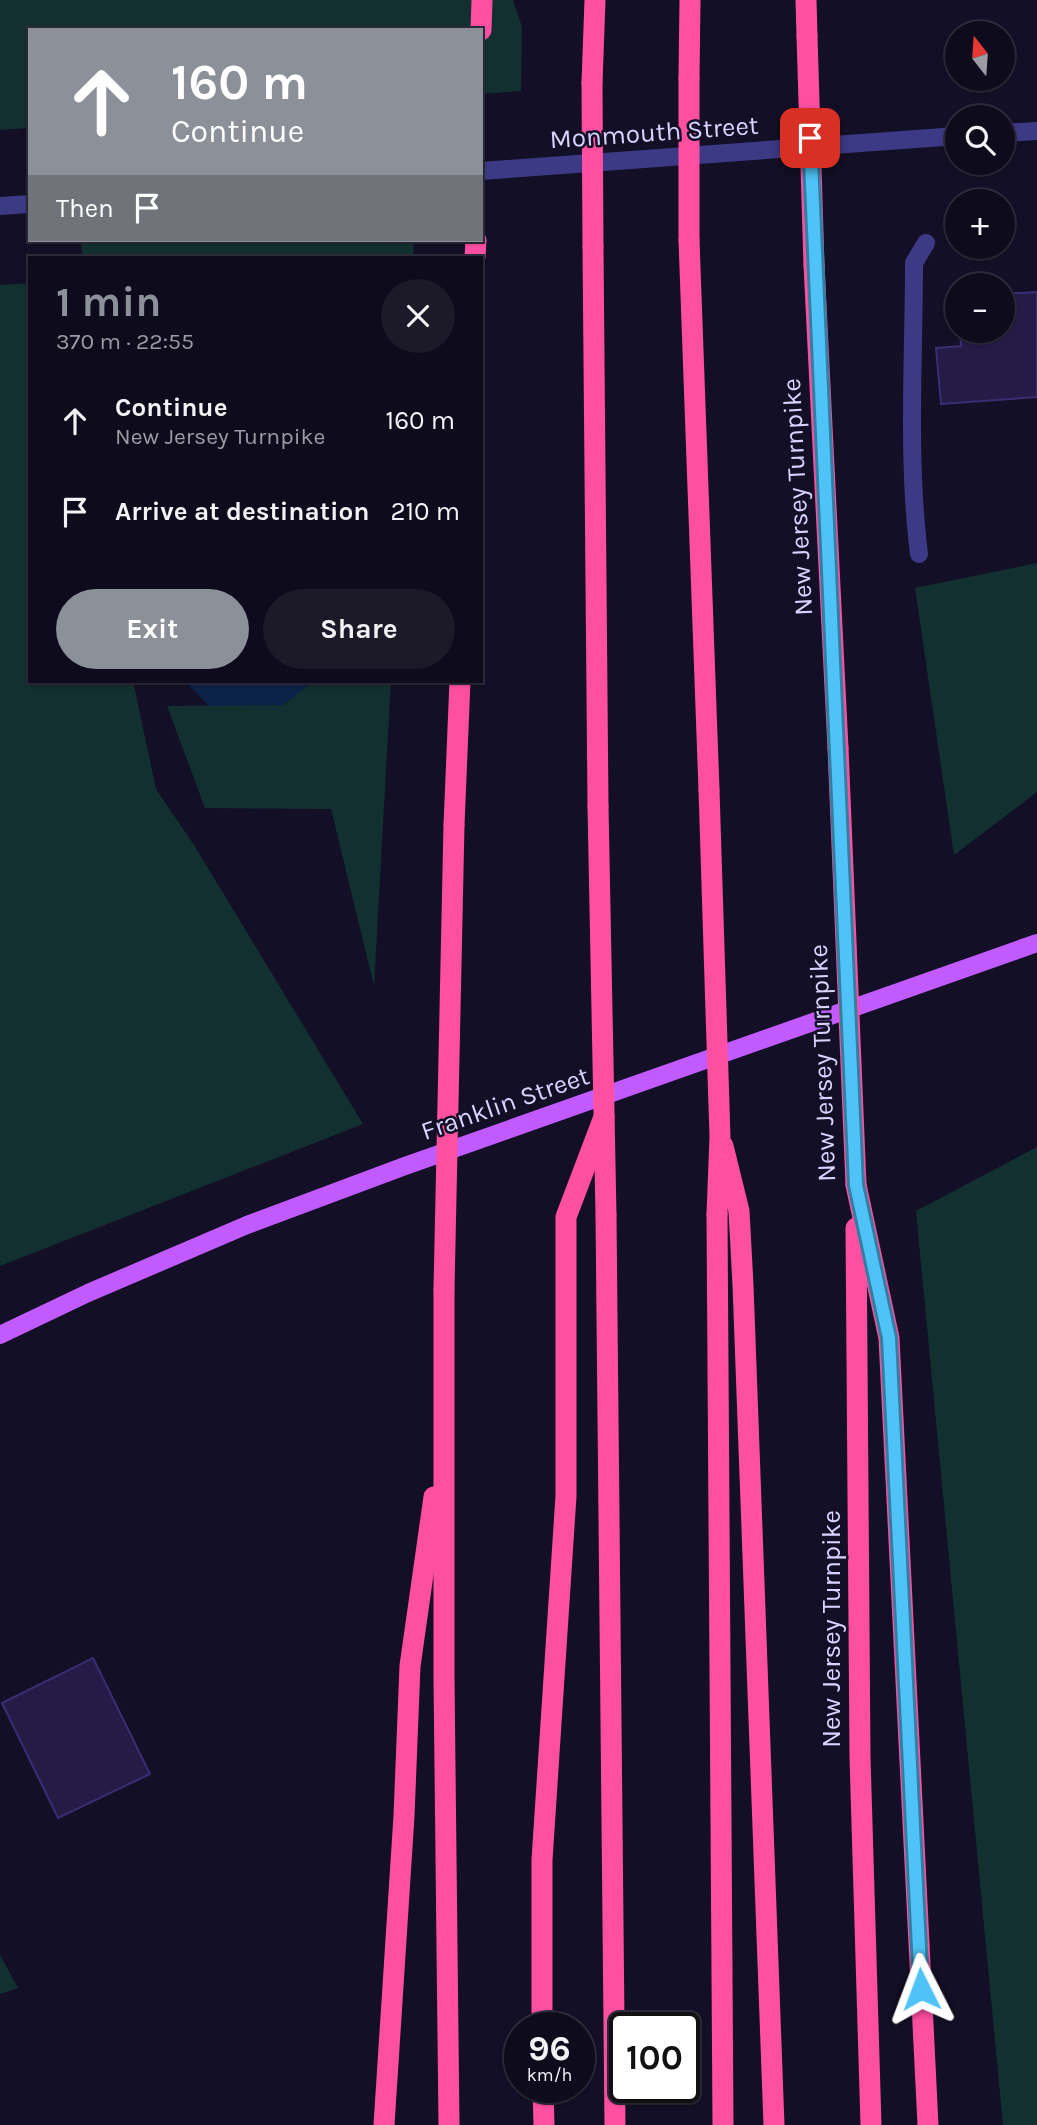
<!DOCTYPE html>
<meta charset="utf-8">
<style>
:root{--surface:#0e0b1c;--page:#1c1929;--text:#f1f3f6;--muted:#9b9ba3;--line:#2e2b3b;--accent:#8c9099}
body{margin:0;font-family:Karla,sans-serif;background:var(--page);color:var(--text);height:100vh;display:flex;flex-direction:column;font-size:26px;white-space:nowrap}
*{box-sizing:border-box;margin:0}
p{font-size:23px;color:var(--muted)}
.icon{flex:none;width:38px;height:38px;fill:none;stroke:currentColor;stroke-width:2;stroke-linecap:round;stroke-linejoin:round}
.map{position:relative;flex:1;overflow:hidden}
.side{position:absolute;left:28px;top:256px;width:455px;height:427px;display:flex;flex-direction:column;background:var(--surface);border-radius:0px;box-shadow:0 2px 5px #0004,0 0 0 2px var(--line)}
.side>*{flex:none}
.hud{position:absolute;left:28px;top:28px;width:455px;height:214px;border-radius:0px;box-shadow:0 2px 5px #0004,0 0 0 2px var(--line);background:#8c9099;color:#fff;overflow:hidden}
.needle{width:46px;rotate:343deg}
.fabs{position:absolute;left:945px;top:21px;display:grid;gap:14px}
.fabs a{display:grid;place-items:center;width:70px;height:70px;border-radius:50%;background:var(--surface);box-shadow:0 2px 5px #0004,0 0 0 2px var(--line);font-size:35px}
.speed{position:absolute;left:504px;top:2012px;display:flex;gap:14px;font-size:35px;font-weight:700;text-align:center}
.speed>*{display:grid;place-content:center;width:91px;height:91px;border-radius:50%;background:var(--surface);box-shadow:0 2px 5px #0004,0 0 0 2px var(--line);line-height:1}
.speed small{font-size:18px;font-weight:400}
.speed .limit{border:4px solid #111;border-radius:10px;background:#fff;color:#111}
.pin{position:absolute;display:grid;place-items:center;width:60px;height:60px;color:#fff;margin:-30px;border-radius:14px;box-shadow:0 4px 10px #0006}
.me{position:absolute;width:77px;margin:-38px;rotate:357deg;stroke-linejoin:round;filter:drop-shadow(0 0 5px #0008)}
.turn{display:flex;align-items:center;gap:24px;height:147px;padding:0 28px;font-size:32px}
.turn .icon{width:91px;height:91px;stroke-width:2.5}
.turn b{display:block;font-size:49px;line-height:60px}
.then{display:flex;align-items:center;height:66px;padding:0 28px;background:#0003;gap:14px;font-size:26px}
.round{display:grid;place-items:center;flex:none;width:74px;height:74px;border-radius:37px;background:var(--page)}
.headline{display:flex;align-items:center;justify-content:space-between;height:119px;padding:0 28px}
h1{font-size:42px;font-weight:700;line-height:52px;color:var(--accent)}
.action{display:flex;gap:14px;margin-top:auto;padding:14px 28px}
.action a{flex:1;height:80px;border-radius:42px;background:var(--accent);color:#fff;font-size:28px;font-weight:700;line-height:80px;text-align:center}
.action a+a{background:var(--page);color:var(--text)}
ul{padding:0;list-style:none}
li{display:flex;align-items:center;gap:21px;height:91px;padding:0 28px}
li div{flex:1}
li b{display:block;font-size:26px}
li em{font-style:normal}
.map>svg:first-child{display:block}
</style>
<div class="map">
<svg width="1037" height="2125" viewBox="0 0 1037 2125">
<rect width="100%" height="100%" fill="#130f26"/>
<g fill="#12302f">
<polygon points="0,0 513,0 522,27 521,91 481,94 481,30 30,30 30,128 0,130"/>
<polygon points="80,240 414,240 413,257 83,257"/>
<polygon points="30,283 30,681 133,681 156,789 194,845 363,1124 0,1266 0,285"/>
<polygon points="1037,563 1037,792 954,855 915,588"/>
<polygon points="314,681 391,681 374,986 331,809 205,808 167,706 283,705"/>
<polygon points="1037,1147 1037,2125 1003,2125 916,1211"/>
<polygon points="0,1955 18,1988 0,1994"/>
</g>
<polygon fill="#0c2248" points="185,681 314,681 283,705 209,706"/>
<g fill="#241b47" stroke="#3b2d73" stroke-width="2">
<polygon points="1037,292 1037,397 941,404 936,348 961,346 960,331 1003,331 1003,294"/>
<polygon points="93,1658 150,1774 58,1818 2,1703"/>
</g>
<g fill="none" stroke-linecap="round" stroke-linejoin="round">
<g stroke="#3d3a85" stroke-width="18">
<polyline points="1003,133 1037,131"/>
<polyline points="481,171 957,136"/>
<polyline points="0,206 30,204"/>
<path d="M 919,554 C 907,458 914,359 914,263 L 926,243"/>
</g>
<polyline stroke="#c25bff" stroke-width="18" points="0,1335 88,1293 247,1225 405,1166 1037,943"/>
<g stroke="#ff4fa3" stroke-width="21">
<polyline points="806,0 807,36"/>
<polyline points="481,30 482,0"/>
<polyline points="689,78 690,0"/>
<polyline points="592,83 595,0"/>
<polyline points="689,240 709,790"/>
<polyline points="593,247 598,806"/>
<polyline points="475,257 476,240"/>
<polyline points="814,265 838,748"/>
<polyline points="454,825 460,681"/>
<polyline points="723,1146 739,1211 743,1285 774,2125"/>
<polyline points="856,1185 889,1338 928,2125"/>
<polyline points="717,1214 723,2125"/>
<polyline points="606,1215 615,2125"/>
<polyline points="856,1228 860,1757 871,2125"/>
<polyline points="444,1289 444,1677 449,2125"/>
<polyline points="542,2028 542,1860 566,1496 566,1217 604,1117"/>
<polyline points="543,2088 544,2125"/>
<polyline points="384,2125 404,1816 410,1666 434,1497"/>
</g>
<g stroke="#ff4fa3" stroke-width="21">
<polyline points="807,36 814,265"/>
<polyline points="689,78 689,240"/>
<polyline points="592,83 593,247"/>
<polyline points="838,748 856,1185"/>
<polyline points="709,790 720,1137 717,1214"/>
<polyline points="598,806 606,1215"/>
<polyline points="444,1289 454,825"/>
</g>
</g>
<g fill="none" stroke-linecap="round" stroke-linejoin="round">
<g stroke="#337fa1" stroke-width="18">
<polyline id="route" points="810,138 856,1185 889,1338 921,1989"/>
</g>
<use href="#route" stroke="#4fc3f7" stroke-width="12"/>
</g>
<g text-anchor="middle" stroke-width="5" stroke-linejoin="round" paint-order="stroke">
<g font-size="26" fill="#d9d4ff" stroke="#130f26">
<text transform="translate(654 132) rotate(-4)" y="9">Monmouth Street</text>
<text transform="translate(797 497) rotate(-93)" y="9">New Jersey Turnpike</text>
<text transform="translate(822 1063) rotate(-92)" y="9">New Jersey Turnpike</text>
<text transform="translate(505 1103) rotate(-19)" y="9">Franklin Street</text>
<text transform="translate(831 1629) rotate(-90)" y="9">New Jersey Turnpike</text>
</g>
</g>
</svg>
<div class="fabs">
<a><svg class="needle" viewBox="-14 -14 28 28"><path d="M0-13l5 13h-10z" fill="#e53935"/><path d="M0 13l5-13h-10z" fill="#9b9ba3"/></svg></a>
<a><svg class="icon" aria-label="search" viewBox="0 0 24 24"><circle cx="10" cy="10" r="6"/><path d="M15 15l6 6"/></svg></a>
<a>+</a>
<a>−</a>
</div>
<div class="speed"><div>96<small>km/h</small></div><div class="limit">100</div></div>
<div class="pin" style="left:810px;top:138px;background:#d93025"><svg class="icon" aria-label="arrive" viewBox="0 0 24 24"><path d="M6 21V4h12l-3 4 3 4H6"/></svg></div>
<svg class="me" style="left:921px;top:1989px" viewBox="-20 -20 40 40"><path d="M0-17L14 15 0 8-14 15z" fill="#4fc3f7" stroke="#fff" stroke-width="4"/></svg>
<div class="hud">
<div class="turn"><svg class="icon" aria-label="ahead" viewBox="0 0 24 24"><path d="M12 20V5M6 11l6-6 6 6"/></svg><div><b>160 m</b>Continue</div></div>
<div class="then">Then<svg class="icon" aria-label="arrive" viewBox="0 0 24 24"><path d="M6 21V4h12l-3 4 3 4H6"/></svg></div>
</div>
<section class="side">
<div class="headline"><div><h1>1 min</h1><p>370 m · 22:55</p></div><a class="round"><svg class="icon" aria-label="close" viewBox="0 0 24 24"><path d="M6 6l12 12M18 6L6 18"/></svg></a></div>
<ul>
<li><svg class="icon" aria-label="ahead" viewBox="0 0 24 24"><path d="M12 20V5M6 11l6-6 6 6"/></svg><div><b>Continue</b><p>New Jersey Turnpike</p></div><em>160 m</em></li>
<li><svg class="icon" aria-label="arrive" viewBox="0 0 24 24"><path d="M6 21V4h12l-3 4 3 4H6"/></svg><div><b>Arrive at destination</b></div><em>210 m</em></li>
</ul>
<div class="action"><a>Exit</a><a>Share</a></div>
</section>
</div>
